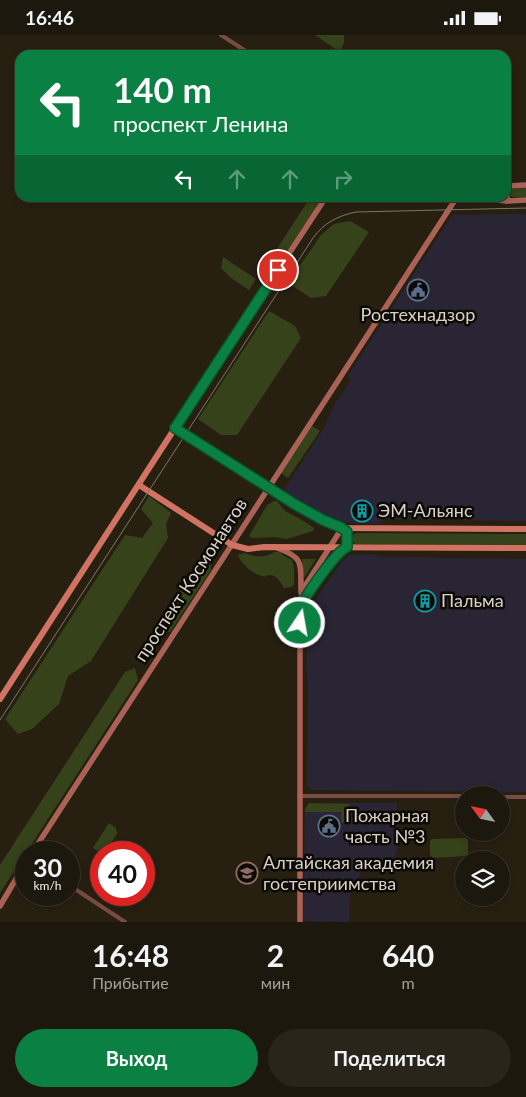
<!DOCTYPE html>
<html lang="ru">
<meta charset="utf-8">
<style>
:root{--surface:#1d180d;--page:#2a251b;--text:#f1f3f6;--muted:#a0a09d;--line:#3b372e;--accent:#0b8043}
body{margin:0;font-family:Lato,sans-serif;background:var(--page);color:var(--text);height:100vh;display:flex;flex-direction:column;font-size:19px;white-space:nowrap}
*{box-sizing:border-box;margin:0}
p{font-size:16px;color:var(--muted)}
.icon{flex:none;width:28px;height:28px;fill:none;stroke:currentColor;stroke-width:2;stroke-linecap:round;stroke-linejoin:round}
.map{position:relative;height:887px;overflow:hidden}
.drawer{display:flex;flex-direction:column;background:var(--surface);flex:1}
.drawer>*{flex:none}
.guide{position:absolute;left:15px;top:15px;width:496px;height:152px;border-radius:15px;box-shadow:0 2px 8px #0003,0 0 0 1px var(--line);background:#0b8043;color:#fff;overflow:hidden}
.needle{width:32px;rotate:303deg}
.fabs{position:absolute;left:455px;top:751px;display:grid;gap:10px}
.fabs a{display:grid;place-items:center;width:55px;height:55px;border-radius:50%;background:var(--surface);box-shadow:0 2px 8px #0003,0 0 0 1px var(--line);font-size:25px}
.speed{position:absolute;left:15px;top:806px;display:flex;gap:10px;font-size:25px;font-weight:700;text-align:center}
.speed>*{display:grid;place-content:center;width:65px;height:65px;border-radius:50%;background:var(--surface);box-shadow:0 2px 8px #0003,0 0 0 1px var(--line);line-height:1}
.speed small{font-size:12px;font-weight:400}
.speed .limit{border:8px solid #d22;background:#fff;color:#111}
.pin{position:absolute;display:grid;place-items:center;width:42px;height:42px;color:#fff;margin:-21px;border:2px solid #fff;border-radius:50%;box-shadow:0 1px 5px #0007}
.me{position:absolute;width:55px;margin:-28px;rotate:12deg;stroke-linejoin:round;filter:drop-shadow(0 0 4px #0008)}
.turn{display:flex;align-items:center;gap:18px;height:105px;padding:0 15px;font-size:22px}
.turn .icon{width:65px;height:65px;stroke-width:2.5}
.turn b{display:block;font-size:35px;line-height:42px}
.lanes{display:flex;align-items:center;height:48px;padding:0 15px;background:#0003;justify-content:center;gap:25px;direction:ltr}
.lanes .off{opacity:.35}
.eta{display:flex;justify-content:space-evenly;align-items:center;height:85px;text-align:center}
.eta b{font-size:30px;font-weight:700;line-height:35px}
.button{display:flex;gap:10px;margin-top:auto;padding:10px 15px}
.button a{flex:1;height:58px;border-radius:30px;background:var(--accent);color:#fff;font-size:20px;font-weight:700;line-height:58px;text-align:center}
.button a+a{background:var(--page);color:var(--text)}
.status{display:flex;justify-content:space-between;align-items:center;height:35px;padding:0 25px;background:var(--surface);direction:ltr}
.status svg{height:14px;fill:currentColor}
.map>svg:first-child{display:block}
</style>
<div class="status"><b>16:46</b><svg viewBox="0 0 49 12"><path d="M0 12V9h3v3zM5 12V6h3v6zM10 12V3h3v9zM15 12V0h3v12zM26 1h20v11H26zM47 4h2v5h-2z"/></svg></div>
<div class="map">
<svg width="526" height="887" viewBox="0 0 526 887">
<rect width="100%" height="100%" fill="#272011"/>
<g fill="#2a2535">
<polygon points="526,179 526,486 384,484 378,489 338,487 324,481 282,458 325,391 333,372 351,345 347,342 452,180"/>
<polygon points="374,519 380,522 526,524 526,757 311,755 307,752 308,647 306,636 309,578 312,570 342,526 350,520"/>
<polygon points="309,768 397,768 398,810 396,819 389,830 362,832 359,843 359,855 353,855 350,861 349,887 303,886 305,777 306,772"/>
</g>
<g fill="#364219">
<polygon points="315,0 344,0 344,8 340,17"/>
<polygon points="526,153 526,162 512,162 509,160 511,154"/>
<polygon points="310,163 322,163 273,239 268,239 267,237 270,232 267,229"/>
<polygon points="350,186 369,197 326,261 311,263 288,248 321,200 334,189"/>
<polygon points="223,222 256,244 249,255 231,243 221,233"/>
<polygon points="269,276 295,291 301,303 237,400 221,400 198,384"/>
<polygon points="312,391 320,396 288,443 281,438"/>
<polygon points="149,461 171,478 166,489 168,503 91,626 68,641 59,669 32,694 18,699 5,684 125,500 142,503 153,488 141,474"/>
<polygon points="274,466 277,466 285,476 300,484 314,493 313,496 287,504 274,502 252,503 249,501 267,470"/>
<polygon points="356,498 526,499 526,510 355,509 352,506 352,501"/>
<path d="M 274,517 L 280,517 L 284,521 L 292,525 C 295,532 294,541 294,550 L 291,552 L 284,553 C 281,548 277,540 270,540 C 264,540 268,543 262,541 C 253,539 241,529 238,520 L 245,518 C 254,522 267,523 274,517 Z"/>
<polygon points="302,524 316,524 304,543"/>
<polygon points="210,527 211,535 170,597 163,597 158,588 199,528"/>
<polygon points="135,633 138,645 0,858 0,830 125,637"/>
<polygon points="309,768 349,769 348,787 341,787 341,777 305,777 306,772"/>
<polygon points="109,788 116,793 117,799 105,817 101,818 93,813"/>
<polygon points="466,803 468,805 468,819 466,821 433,823 430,820 430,806 432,804"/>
</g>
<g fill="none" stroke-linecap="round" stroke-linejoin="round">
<g stroke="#794c43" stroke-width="4">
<polyline points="221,0 252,20"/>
<polyline points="299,761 464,761"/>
<polyline points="501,762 526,762"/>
<polyline points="69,850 125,887"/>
</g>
<g stroke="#ab6256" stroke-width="5.5">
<polyline points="506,151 526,150"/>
<polyline points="507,151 507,166"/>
<polyline points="469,162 507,166 526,165"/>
<polyline points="175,393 326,162"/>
<path d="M 277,513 C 306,523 300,530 301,558"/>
<polyline points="32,818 457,162"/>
<polyline points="0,871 26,827"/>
<path d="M 300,887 L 300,578 L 301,565 L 305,551 L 342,493 C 349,499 348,504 347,512 C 333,519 304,563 300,578"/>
</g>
<g stroke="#d17363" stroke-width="6">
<polyline points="139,450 232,510 248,514 264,512 526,513"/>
<polyline points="0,664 175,393 296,470 323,485 342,493 526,494"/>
</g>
<path stroke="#7d776b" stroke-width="1" d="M 0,685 L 313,203 C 324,188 337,181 356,177 L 526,173"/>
</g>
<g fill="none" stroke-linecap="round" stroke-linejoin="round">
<g stroke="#07532c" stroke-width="12">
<path id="route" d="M 278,235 L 175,393 L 296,470 L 323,485 L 342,493 L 347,497 L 347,512 C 336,517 308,557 303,568 C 300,575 300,581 300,588"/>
</g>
<use href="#route" stroke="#0b8043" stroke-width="9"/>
</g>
<defs>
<g id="civic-ring" transform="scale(1.125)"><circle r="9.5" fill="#0d0a05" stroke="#5c6f8a" stroke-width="1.5"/><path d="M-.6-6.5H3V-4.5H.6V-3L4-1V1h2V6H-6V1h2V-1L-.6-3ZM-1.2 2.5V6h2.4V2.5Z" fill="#5c6f8a"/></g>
<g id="building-ring" transform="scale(1.125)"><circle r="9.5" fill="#0d0a05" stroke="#0f9aa8" stroke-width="1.5"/><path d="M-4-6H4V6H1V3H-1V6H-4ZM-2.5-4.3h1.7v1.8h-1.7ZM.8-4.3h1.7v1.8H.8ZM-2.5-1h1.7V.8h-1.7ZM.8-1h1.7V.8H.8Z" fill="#0f9aa8"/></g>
<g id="university-ring" transform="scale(1.125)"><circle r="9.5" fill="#0d0a05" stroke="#8d6e63" stroke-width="1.5"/><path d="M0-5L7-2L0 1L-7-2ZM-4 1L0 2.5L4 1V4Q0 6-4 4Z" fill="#8d6e63"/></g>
</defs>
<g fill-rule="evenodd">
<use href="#civic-ring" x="418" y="255"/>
<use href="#building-ring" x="362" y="476"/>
<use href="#building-ring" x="425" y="566"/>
<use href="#civic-ring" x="329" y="791"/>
<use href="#university-ring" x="247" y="838"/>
</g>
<g text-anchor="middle" stroke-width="5" stroke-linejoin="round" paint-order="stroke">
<g font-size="18" fill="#d7d2c9" stroke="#0d0a05" text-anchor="start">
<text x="418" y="286" text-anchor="middle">Ростехнадзор</text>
<text x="378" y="482">ЭМ-Альянс</text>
<text x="441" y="572">Пальма</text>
<text x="345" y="787">Пожарная<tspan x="345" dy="21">часть №3</tspan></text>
<text x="263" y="834">Алтайская академия<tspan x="263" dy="21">гостеприимства</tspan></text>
</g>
<g font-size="18" fill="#d7d2c9" stroke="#0d0a05">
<text transform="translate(191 545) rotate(-57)" y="6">проспект Космонавтов</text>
</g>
</g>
</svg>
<div class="fabs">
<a><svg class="needle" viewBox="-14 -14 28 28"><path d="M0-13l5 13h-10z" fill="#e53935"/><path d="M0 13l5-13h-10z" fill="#a0a09d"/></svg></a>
<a><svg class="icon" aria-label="layers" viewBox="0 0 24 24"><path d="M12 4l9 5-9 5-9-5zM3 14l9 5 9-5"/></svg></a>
</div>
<div class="speed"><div>30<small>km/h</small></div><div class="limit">40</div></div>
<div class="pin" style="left:278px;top:235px;background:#d93025"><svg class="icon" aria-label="arrive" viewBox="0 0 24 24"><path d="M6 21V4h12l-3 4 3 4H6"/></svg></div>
<svg class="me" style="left:300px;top:588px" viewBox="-20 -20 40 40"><circle r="17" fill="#0b8043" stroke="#fff" stroke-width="3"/><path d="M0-11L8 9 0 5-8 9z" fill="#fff"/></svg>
<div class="guide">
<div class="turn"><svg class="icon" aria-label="left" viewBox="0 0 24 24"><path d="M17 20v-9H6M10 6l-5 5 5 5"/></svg><div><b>140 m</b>проспект Ленина</div></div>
<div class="lanes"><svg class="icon" aria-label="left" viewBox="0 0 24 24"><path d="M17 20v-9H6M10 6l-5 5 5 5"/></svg><svg class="icon off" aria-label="ahead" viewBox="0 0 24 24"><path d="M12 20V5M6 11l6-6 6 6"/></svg><svg class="icon off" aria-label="ahead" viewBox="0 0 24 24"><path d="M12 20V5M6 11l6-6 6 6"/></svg><svg class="icon off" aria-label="right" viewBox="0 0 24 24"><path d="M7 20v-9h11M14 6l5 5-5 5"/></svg></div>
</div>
</div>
<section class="drawer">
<div class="eta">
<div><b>16:48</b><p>Прибытие</p></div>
<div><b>2</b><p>мин</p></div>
<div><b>640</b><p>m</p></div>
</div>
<div class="button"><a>Выход</a><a>Поделиться</a></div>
</section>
